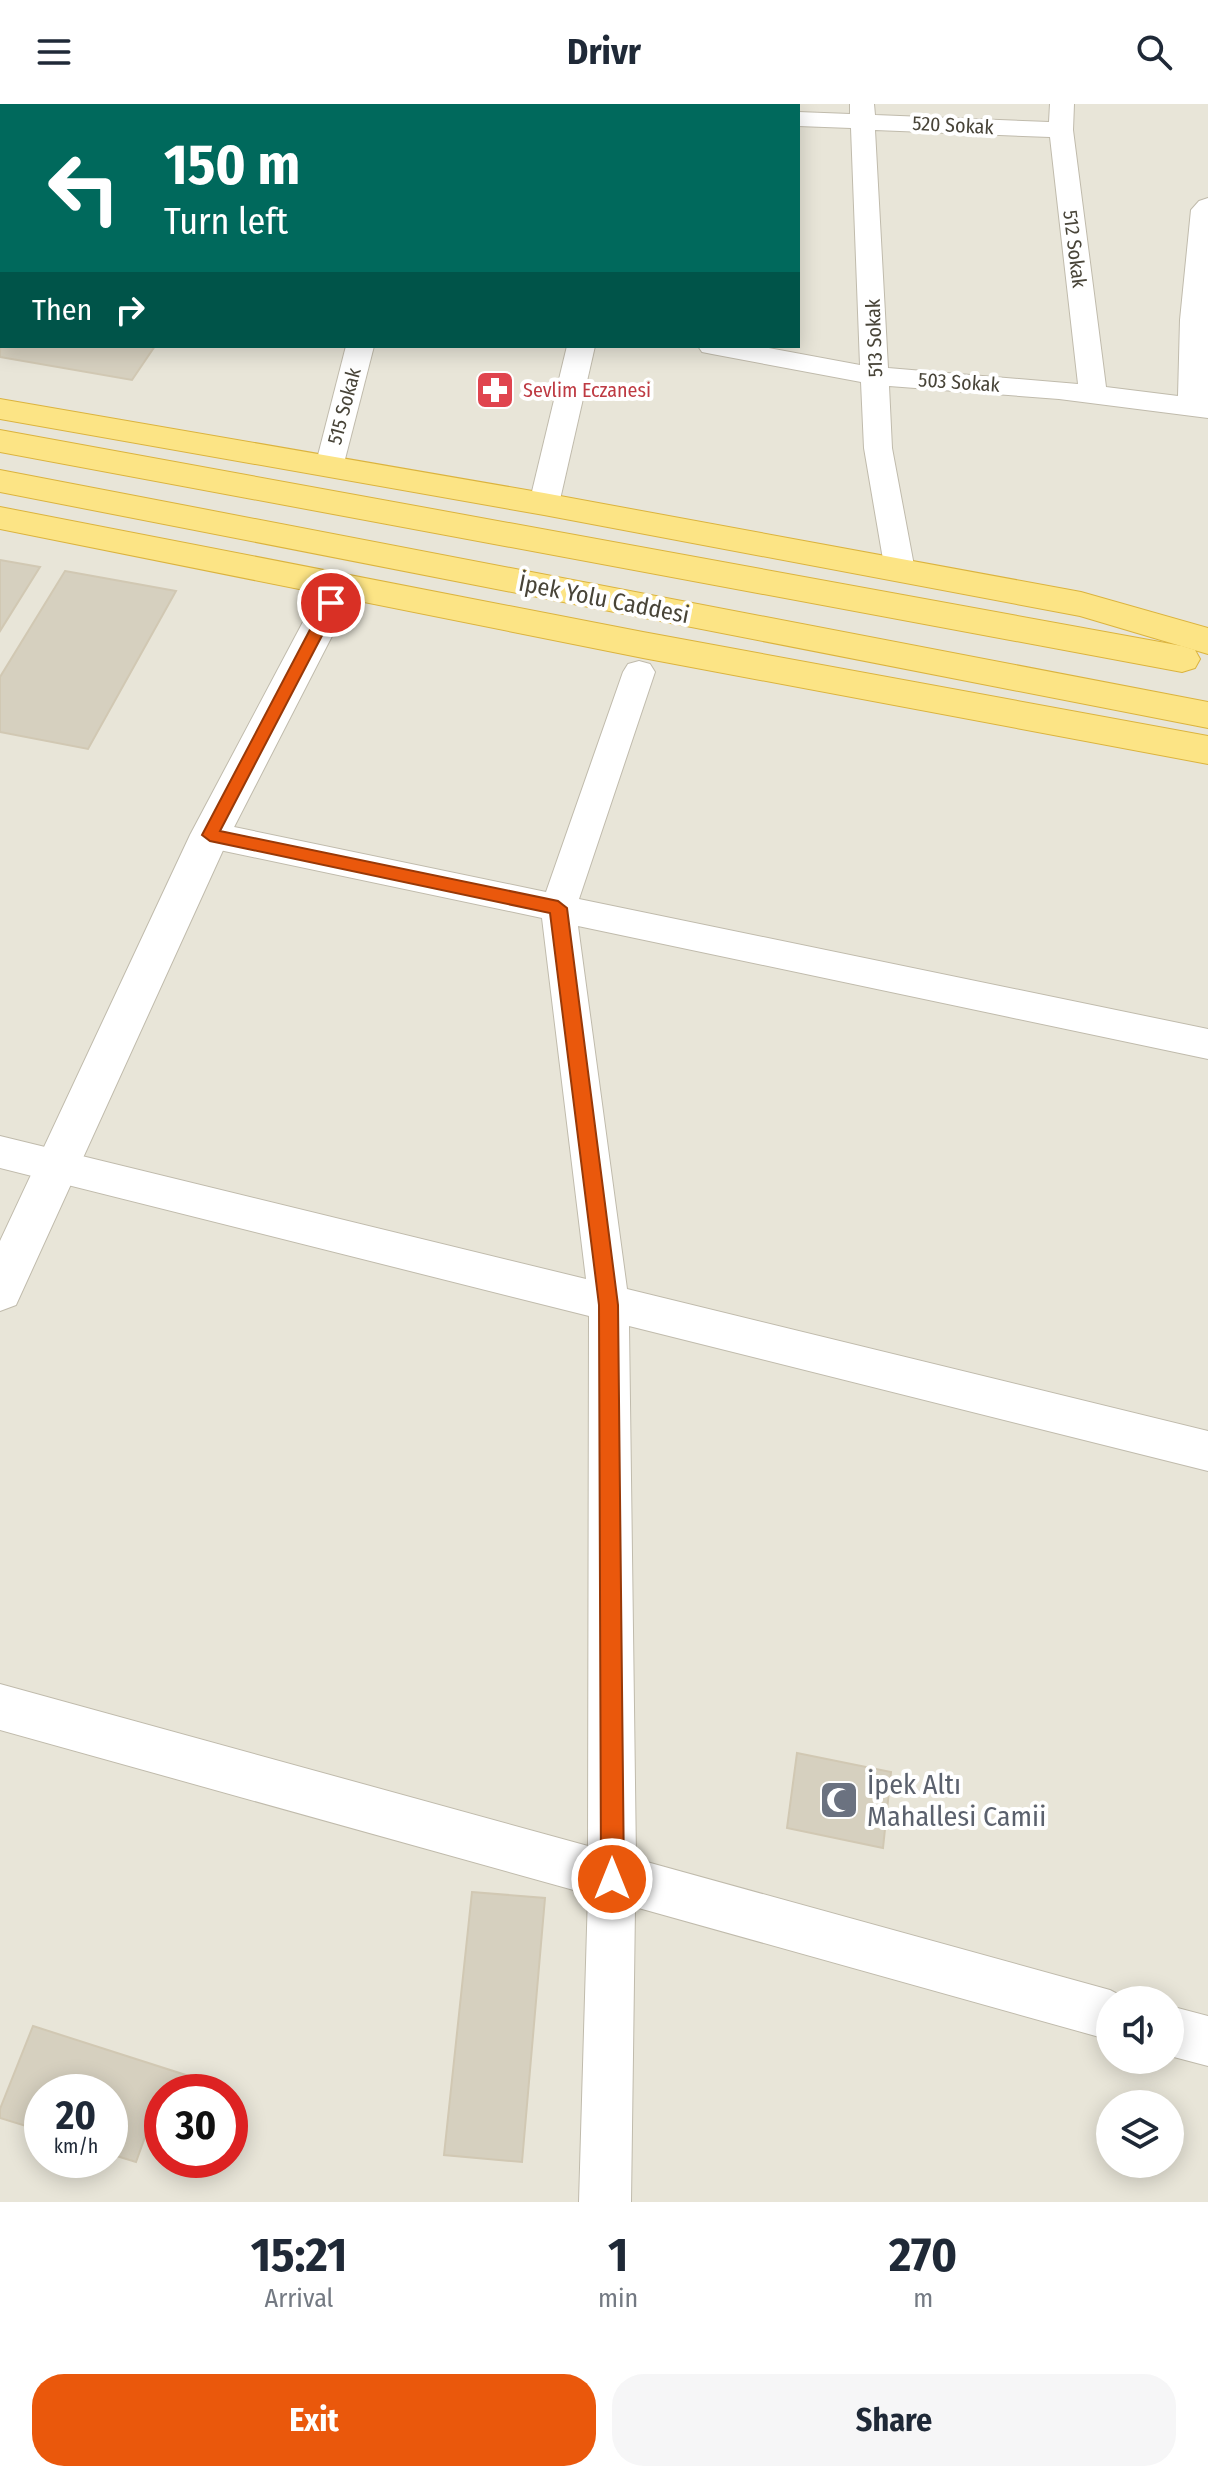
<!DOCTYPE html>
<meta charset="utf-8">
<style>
:root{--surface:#fff;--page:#f6f6f7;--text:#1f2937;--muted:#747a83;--accent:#ea580c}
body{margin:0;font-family:"Fira Sans Condensed",sans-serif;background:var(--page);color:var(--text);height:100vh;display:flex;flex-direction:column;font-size:30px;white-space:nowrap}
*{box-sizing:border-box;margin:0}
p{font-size:26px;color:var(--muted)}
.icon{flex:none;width:44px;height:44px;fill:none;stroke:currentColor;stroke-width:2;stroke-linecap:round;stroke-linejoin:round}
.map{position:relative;height:2098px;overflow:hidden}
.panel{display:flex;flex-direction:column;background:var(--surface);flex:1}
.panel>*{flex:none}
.guide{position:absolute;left:0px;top:0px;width:800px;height:244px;box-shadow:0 4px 20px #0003;background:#00695c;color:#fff;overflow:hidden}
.fabs{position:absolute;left:1096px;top:1882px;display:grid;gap:16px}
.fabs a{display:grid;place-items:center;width:88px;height:88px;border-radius:50%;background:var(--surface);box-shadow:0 4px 20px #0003;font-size:40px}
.speed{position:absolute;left:24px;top:1970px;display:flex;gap:16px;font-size:40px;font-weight:700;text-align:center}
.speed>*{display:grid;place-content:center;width:104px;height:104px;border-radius:50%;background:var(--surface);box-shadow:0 4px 20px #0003;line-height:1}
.speed small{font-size:20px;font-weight:400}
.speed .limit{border:12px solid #d22;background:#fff;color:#111}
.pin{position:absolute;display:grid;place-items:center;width:68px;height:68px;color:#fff;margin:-34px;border:4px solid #fff;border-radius:50%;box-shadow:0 2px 8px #0007}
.me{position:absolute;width:88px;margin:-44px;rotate:0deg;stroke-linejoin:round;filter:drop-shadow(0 0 6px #0008)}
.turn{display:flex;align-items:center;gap:28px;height:168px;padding:0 32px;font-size:36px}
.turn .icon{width:104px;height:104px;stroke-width:2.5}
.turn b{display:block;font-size:56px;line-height:68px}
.then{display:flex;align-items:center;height:76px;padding:0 32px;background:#0003;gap:16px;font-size:30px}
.eta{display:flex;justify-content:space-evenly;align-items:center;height:136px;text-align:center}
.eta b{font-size:48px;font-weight:700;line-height:56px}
.action{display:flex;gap:16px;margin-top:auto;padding:16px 32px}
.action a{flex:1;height:92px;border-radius:32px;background:var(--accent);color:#fff;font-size:32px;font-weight:700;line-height:92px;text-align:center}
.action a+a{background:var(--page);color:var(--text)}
header{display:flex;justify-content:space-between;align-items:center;height:104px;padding:0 32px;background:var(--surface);font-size:36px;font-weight:700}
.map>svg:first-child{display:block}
</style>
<header><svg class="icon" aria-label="menu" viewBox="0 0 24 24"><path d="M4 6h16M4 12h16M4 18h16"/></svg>Drivr<svg class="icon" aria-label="search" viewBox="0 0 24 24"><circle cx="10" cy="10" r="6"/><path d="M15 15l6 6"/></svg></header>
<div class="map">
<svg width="1208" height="2098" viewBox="0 0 1208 2098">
<rect width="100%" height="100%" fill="#f4f2ea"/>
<path fill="#e8e5d8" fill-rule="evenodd" d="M 0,0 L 1208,0 L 1208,2098 L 0,2098 ZM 2,2 L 798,2 L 798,242 L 2,242 ZM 1110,1896 L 1170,1896 L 1170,1956 L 1110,1956 ZM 42,1988 L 110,1988 L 110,2056 L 42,2056 ZM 162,1988 L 230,1988 L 230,2056 L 162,2056 ZM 1110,2000 L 1170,2000 L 1170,2060 L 1110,2060 Z"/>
<g fill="#d6d0bf" stroke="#d1c8b3" stroke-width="2">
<polygon points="2,151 2,242 155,242 132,276 0,253"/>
<polygon points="0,456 40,463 0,527"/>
<polygon points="65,467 176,487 88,645 0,628 0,573"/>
<polygon points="797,1649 891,1668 883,1744 787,1724"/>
<polygon points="472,1788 545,1794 522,2058 444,2051"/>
<polygon points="33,1922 192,1973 187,1988 162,1988 162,2013 153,2011 136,2058 110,2050 110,1988 42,1988 42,2027 0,2014 0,2005"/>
</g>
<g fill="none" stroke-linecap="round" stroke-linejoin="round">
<g stroke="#c0bbac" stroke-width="2">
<g id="minor">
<polygon points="73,0 100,0 72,2"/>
<polygon points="370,0 396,0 397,2 371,2"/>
<path d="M 850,0 L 874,0 L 875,11 L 1049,18 L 1050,0 L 1074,0 L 1073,26 L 1106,283 L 1178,292 L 1180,216 L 1191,106 L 1199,97 L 1208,94 L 1208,314 L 1059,295 L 889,282 L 892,344 L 915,467 L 911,474 L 900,477 L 889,474 L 885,467 L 864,344 L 861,278 L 712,250 L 702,248 L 698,242 L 758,242 L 860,261 L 851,24 L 798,22 L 798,8 L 850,10 ZM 875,26 L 1050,33 L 1078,280 L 888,264 Z"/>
<polygon points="346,242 374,242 343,363 339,370 329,372 319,370 315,363"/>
<polygon points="567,242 595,242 559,400 554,407 544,410 534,407 529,400"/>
<polygon points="639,557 650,560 655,568 579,795 1208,925 1208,955 578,822 627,1185 1208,1327 1208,1367 629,1222 636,1755 1110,1886 1129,1896 1110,1896 1110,1936 635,1803 631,2098 579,2098 588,1790 0,1626 0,1580 588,1742 589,1212 0,1064 0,1032 586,1175 542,814 210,744 198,740 193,731 198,722 210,718 546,788 623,568 628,560"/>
<polygon points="1170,1902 1208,1912 1208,1962 1170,1952"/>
</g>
</g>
<g stroke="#c0bbac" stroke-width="2">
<polygon id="tertiary" points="331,487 344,490 349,499 230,731 16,1201 0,1207 0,1137 190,731 313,499 318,490"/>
</g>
<g stroke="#dbb33e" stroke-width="2">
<g id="trunk">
<polygon points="0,295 544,389 1081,488 1208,524 1208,550 1080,512 544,411 0,315"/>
<polygon points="0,326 1182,542 1195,546 1200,555 1195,564 1182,568 0,348"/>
<polygon points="0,366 1208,598 1208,624 0,388"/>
<polygon points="0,403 643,528 1208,632 1208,660 643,554 0,425"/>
</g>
</g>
<use href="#minor" fill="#fff" fill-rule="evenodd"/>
<use href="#tertiary" fill="#fff" fill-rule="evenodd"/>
<use href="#trunk" fill="#fce485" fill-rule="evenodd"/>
</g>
<polygon fill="#ea580c" stroke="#983908" stroke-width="2" points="331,494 339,499 220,727 558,797 567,804 618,1201 624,1775 620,1783 612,1786 604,1783 601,1775 599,1201 550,809 210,737 202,731 324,499"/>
<defs>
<g id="pharmacy-square" transform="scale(2)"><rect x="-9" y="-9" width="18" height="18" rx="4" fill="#e0444e" stroke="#fff"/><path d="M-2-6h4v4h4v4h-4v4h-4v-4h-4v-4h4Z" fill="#fff"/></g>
<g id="mosque-square" transform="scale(2)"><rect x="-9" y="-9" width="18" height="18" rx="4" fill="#6b7280" stroke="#fff"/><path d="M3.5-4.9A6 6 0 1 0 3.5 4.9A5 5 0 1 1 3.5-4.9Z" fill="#fff"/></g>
</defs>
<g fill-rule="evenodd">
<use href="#pharmacy-square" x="495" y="286"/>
<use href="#mosque-square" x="839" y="1696"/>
</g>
<g text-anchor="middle" stroke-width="8" stroke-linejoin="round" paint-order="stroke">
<g font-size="20" fill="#484438" stroke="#fff">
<text transform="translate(953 21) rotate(3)" y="7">520 Sokak</text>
<text transform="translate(1075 145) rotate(83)" y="7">512 Sokak</text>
<text transform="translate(874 234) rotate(-92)" y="7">513 Sokak</text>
<text transform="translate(959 278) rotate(4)" y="7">503 Sokak</text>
<text transform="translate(344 302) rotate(-75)" y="7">515 Sokak</text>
</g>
<g font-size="20" fill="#be3a42" stroke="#fff" text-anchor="start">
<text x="523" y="293">Sevlim Eczanesi</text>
</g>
<g font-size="24" fill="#484438" stroke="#fff">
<text transform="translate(604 495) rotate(11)" y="8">İpek Yolu Caddesi</text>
</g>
<g font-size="28" fill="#5b616d" stroke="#fff" text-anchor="start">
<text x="867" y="1690">İpek Altı<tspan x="867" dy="32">Mahallesi Camii</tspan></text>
</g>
</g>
</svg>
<div class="fabs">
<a><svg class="icon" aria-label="sound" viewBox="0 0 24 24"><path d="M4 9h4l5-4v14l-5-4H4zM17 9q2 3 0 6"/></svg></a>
<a><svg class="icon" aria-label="layers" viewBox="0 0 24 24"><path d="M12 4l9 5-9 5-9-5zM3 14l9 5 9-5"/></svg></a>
</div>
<div class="speed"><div>20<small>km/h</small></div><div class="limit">30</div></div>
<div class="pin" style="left:331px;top:499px;background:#d93025"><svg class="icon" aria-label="arrive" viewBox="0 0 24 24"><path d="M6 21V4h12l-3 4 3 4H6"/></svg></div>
<svg class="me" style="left:612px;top:1775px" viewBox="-20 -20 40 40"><circle r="17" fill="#ea580c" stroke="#fff" stroke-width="3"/><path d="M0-11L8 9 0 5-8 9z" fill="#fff"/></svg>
<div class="guide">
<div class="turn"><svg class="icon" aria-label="left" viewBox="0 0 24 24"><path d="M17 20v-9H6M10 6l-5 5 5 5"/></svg><div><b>150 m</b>Turn left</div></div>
<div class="then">Then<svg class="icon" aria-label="right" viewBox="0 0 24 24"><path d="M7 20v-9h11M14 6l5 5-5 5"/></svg></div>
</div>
</div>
<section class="panel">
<div class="eta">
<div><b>15:21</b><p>Arrival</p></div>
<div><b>1</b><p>min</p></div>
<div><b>270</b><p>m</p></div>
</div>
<div class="action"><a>Exit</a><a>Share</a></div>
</section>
